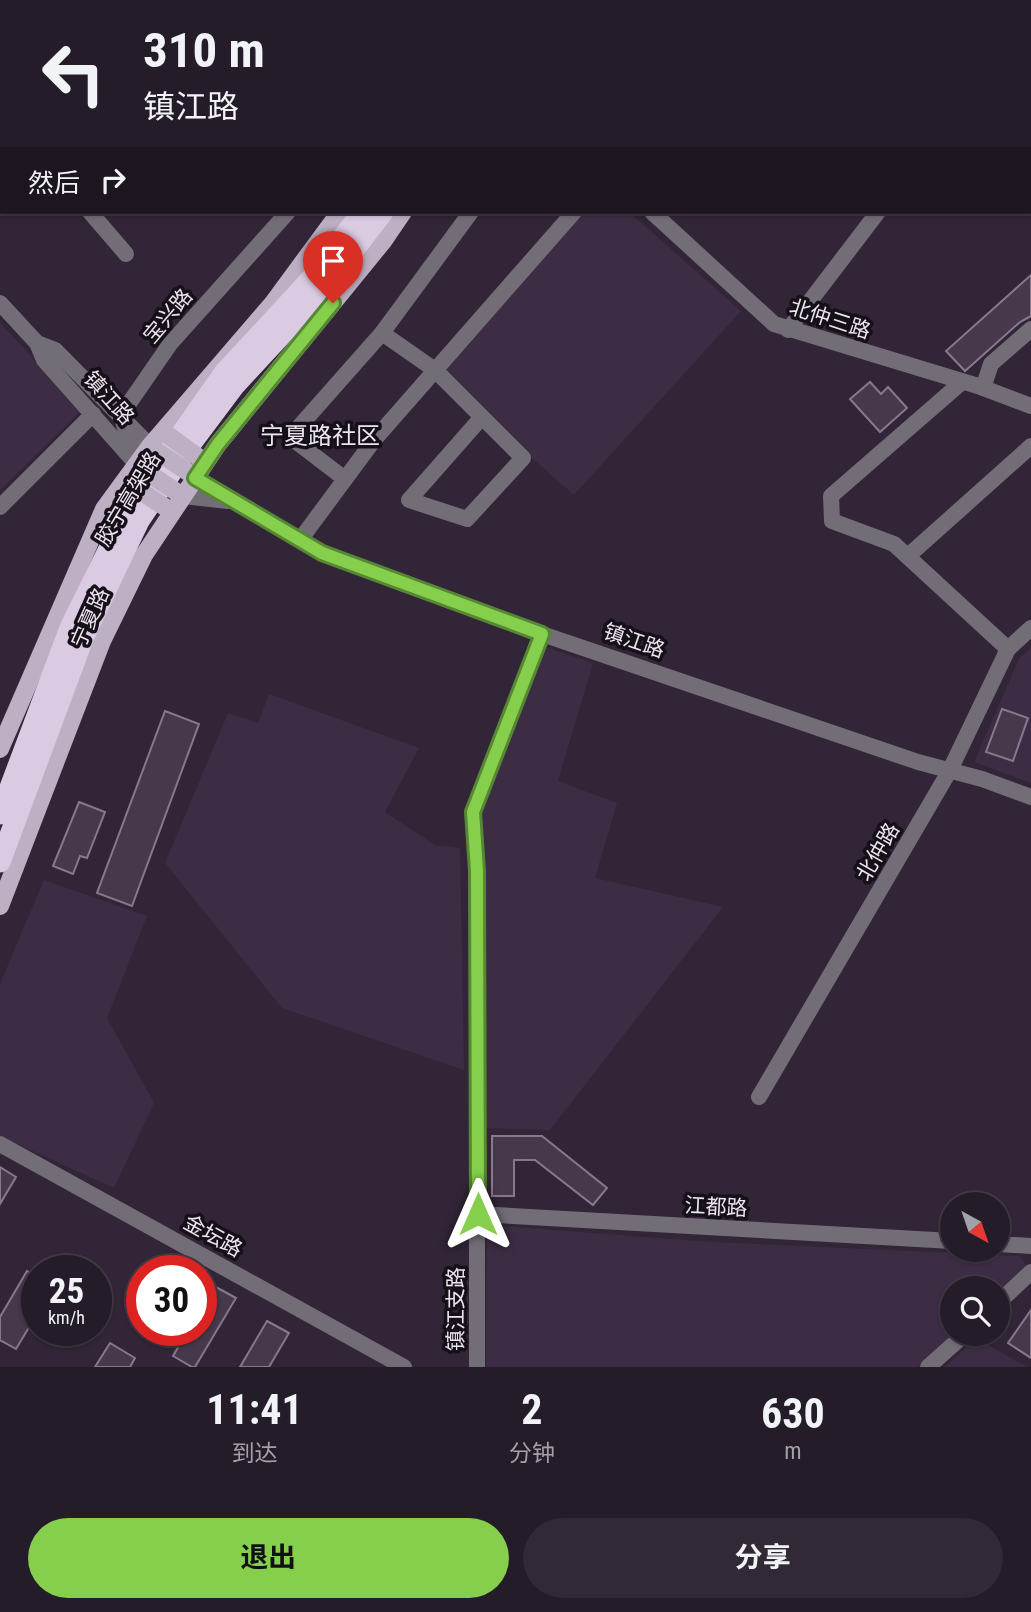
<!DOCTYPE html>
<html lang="zh">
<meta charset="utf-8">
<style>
:root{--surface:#251c29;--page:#312935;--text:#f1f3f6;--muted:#a3a1a8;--line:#423a46;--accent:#85cf4d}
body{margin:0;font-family:"Roboto Condensed","Noto Sans SC",sans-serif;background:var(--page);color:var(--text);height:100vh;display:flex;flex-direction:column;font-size:26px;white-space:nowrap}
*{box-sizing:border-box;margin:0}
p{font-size:23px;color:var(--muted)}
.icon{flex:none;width:38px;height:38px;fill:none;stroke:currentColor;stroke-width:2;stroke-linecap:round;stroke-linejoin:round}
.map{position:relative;height:1367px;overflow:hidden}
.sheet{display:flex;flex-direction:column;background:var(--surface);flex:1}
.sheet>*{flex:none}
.banner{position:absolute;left:0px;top:0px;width:1032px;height:214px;box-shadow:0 2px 5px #0004,0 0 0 2px var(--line);background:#251c29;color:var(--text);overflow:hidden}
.needle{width:46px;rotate:140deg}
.fabs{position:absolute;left:940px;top:1192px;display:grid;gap:14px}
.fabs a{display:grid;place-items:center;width:70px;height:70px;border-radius:50%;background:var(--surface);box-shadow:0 2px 5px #0004,0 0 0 2px var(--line);font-size:35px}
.speed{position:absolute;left:21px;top:1255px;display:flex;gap:14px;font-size:35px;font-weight:700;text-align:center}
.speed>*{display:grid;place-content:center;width:91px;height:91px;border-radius:50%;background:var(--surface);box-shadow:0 2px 5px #0004,0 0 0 2px var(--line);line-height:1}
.speed small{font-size:18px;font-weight:400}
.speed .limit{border:10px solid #d22;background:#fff;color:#111}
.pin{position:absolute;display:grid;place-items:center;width:60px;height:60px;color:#fff;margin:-72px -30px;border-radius:50% 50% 50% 0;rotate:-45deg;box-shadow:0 0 7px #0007}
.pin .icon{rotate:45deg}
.me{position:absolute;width:77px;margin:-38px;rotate:0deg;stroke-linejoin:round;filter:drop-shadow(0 0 5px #0008)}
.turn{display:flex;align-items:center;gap:24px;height:147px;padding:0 28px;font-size:32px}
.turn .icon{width:91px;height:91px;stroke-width:2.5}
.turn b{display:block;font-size:49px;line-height:60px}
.then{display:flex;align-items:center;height:66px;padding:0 28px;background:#0003;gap:14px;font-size:26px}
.eta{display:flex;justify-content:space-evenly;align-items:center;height:119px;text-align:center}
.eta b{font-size:42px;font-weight:700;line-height:49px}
.primary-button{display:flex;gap:14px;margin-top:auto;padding:14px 28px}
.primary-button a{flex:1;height:80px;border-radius:42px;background:var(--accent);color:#111;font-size:28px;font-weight:700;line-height:80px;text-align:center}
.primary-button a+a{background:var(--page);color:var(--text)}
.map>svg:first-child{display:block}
</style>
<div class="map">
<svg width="1031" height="1367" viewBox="0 0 1031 1367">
<rect width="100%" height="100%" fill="#312537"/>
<g fill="#3d2d44">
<polygon points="572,212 629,212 741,311 574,495 432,370"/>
<polygon points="0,323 82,410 0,490"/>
<polygon points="545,647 593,663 558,781 617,803 595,878 723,907 550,1130 485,1128 482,813"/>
<polygon points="1031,647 1031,783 974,762 1019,659"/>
<polygon points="269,694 419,748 385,812 435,845 460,848 464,1070 282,1008 165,863 228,713 258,723"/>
<polygon points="44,880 147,916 107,1018 154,1103 114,1188 0,1136 0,984"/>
<polygon points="487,1225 712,1242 1020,1256 1029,1269 998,1297 998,1288 952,1288 952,1334 956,1334 918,1367 486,1367"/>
<polygon points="976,1338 1027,1367 945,1367"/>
</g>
<g fill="#46394c" stroke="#87788e" stroke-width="2">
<polygon points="1031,275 1031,316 1020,322 965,371 946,351"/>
<polygon points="870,382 881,394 888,387 907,408 880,432 850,399"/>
<polygon points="1002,709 1028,718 1013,761 986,752"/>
<polygon points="165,711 199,724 132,906 97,893"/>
<polygon points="79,802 105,812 87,858 80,856 73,874 53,866"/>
<polygon points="492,1136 542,1136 607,1188 593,1205 535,1160 514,1160 514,1196 492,1196"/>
<polygon points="0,1167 16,1177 0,1204"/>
<polygon points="27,1271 37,1277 37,1314 16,1349 0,1340 0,1317"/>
<polygon points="214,1286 236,1298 195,1367 192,1367 173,1356 188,1330 201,1330 201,1308"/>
<polygon points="1031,1310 1031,1358 1008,1343"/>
<polygon points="267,1321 289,1333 269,1367 240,1367"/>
<polygon points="110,1343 135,1358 130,1367 95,1367"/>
</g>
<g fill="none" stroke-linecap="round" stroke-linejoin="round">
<g stroke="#736d77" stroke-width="16">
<polyline points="35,0 37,2"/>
<polyline points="149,0 152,2"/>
<polyline points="402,0 405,2"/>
<polyline points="860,0 863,2"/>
<polyline points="570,2 571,0"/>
<polyline points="749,2 750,0"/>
<polyline points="0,108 2,110"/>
<polyline points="0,161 2,159"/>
<polyline points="90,212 126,254"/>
<polyline points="652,212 774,324 978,386 1031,406"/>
<polyline points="0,303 37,343 44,360 131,458"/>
<polyline points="788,330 878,212"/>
<polyline points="382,333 435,370 523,458 467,519 409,500 482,417"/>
<polyline points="37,343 55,350 150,446"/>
<polyline points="962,382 831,496 832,521 894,544 1008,649"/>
<polyline points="983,388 991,364 1031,329"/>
<polyline points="136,464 121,415 170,344 288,212"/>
<polyline points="195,478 322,553 542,634 918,762 982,779 1031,797"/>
<polyline points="345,479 290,437 382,333 471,212"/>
<polyline points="183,496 228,501"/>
<polyline points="0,507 93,414"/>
<polyline points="300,540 374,440 574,212"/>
<polyline points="908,556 1031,446"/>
<polyline points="759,1097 950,770 1008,649 1031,628"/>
<polyline points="0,1144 404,1367"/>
<polyline points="478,1214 952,1241"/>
<polyline points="998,1244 1031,1246"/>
<polyline points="998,1303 1031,1272"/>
<polyline points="477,1367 477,871 473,812 542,634"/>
<polyline points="928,1367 965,1334"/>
</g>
<g stroke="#bdb0c4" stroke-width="18">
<polyline points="496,2 497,0"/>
<polyline points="0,749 104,509 150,446 273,303 340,212"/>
<polyline points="0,906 102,641 144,555 218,444 384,240 403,212"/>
</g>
<g stroke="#dacae2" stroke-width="21">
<polyline points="514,2 516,0"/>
<polyline points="546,2 547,0"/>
<polyline points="0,814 70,628 128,510 224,373 312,278 362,212"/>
<polyline points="0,862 84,636 139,521 187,449 235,385 323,290 383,212"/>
</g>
<g stroke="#bdb0c4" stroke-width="18">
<polyline points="169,436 198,457"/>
<polyline points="158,452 188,472"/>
<polyline points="145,471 175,491"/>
<polyline points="134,487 165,507"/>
</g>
</g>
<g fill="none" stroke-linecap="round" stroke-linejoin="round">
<g stroke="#568732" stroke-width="18">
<polyline id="route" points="333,303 218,444 195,478 322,553 542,634 473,812 477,871 478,1214"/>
</g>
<use href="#route" stroke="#85cf4d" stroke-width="12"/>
</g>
<g text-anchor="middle" stroke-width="7" stroke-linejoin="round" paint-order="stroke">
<g font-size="21" fill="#ece4f0" stroke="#161018">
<text transform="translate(168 316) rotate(-50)" y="7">宝兴路</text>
<text transform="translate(830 319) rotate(18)" y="7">北仲三路</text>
<text transform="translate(109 398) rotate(48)" y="7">镇江路</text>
<text transform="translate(128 499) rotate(-59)" y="7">胶宁高架路</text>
<text transform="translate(90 618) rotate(-66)" y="7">宁夏路</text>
<text transform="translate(634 641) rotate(19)" y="7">镇江路</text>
<text transform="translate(878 852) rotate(-60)" y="7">北仲路</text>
<text transform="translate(716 1207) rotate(3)" y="7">江都路</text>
<text transform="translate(213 1236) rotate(29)" y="7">金坛路</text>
<text transform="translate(456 1309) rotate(-90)" y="7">镇江支路</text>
</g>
<g font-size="24" fill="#ece4f0" stroke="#161018">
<text x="320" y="444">宁夏路社区</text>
</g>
</g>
</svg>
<div class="fabs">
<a><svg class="needle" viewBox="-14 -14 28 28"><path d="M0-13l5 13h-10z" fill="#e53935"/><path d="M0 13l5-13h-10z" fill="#a3a1a8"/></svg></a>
<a><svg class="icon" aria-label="search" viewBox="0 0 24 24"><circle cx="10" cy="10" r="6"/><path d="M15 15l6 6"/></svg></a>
</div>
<div class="speed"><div>25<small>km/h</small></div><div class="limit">30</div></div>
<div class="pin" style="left:333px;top:303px;background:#d93025"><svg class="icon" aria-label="arrive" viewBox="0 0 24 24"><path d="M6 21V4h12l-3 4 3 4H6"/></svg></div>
<svg class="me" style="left:478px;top:1214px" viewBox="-20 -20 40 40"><path d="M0-17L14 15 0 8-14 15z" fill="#85cf4d" stroke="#fff" stroke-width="4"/></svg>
<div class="banner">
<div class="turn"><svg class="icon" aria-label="left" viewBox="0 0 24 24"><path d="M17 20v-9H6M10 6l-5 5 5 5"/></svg><div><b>310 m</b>镇江路</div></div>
<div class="then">然后<svg class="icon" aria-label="right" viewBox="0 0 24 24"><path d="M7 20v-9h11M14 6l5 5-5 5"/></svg></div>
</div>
</div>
<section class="sheet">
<div class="eta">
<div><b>11:41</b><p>到达</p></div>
<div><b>2</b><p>分钟</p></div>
<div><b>630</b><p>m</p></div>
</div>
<div class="primary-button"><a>退出</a><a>分享</a></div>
</section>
